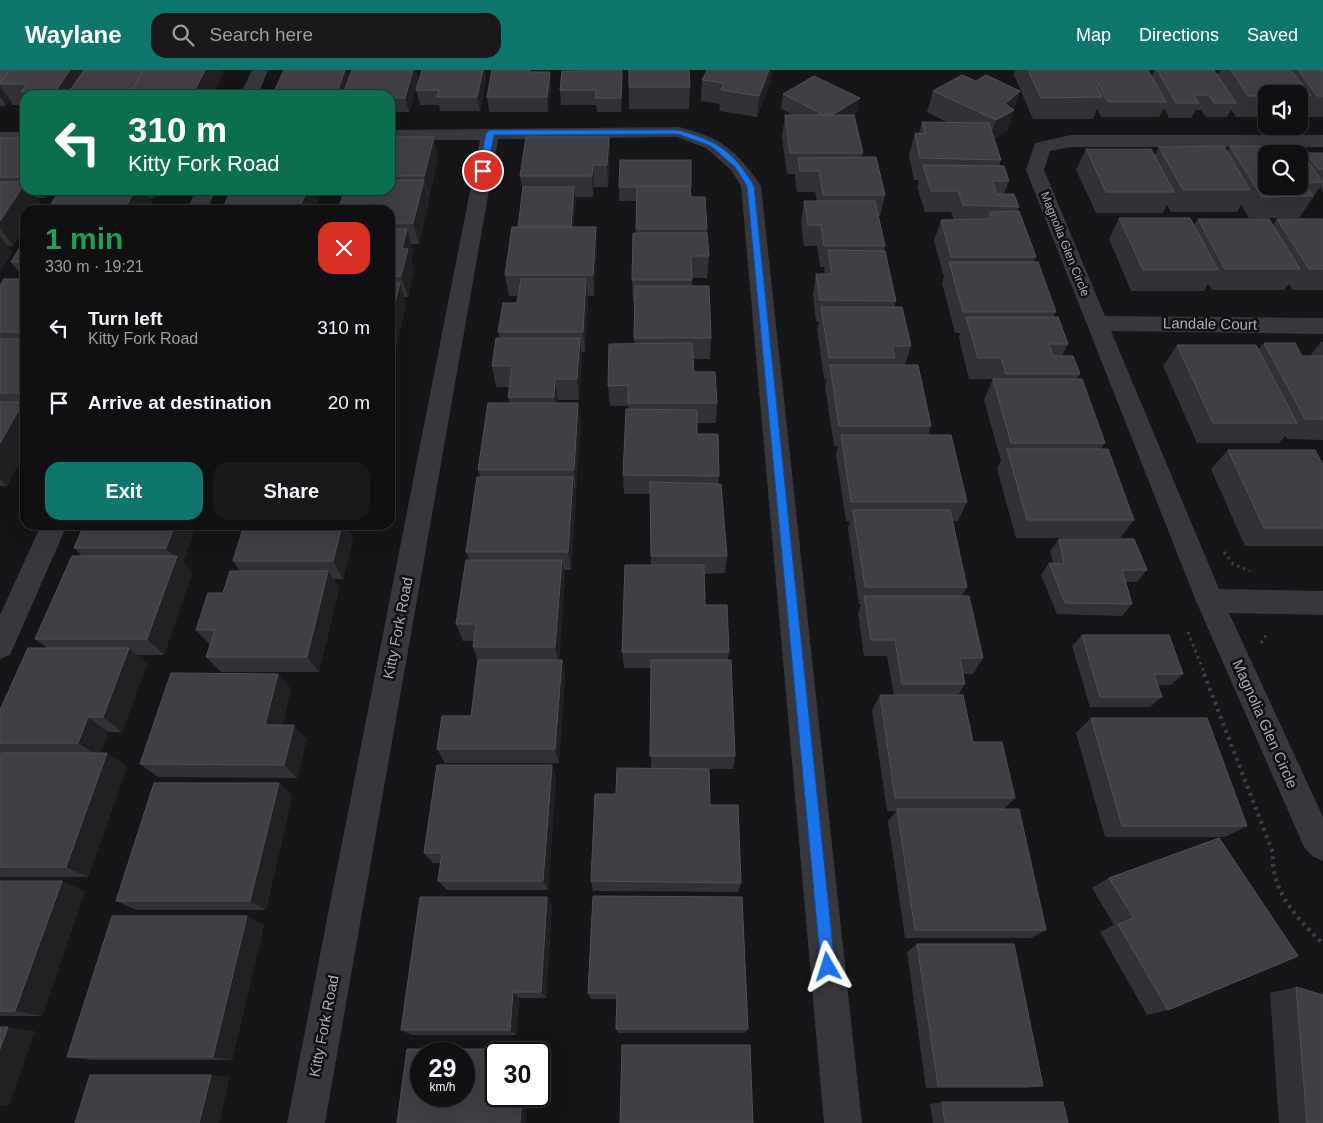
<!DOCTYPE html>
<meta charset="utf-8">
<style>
:root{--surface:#101012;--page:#19191b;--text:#f1f3f6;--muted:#9c9d9f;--line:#303032;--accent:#0f766e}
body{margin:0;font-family:Arial,sans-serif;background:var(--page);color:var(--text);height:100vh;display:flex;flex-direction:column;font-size:19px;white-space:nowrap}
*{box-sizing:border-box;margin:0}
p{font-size:16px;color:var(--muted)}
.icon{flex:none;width:28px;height:28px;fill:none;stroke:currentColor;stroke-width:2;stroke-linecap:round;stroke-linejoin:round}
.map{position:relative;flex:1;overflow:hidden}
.drawer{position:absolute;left:20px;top:135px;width:375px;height:325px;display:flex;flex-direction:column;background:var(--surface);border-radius:15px;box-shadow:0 5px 20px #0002,0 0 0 1px var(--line)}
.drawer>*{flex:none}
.top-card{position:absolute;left:20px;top:20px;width:375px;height:105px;border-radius:15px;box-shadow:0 5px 20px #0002,0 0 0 1px var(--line);background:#0b6e4f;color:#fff;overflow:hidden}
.tools{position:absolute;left:1258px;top:15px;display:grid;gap:10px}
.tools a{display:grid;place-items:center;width:50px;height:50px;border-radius:10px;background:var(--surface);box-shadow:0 5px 20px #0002,0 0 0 1px var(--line);font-size:25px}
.speed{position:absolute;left:410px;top:972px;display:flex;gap:10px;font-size:25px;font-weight:700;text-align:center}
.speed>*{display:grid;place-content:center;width:65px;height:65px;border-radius:50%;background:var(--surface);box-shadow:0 5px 20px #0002,0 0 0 1px var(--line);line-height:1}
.speed small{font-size:12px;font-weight:400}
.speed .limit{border:2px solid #111;border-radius:8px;background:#fff;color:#111}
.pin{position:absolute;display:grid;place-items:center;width:42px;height:42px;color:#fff;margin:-21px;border:2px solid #fff;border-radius:50%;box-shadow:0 1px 5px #0007}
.me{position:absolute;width:55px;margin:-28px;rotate:354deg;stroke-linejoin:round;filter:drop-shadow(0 0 4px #0008)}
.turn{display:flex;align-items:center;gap:18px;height:105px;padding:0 25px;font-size:22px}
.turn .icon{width:65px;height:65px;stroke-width:2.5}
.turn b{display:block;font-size:35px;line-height:42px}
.round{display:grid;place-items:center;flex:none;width:52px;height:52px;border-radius:15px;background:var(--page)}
.headline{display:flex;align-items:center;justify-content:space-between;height:85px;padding:0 25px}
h1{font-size:30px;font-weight:600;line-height:38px;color:#1e9e55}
.button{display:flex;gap:10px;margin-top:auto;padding:10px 25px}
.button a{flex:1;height:58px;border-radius:15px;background:var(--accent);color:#fff;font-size:20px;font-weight:600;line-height:58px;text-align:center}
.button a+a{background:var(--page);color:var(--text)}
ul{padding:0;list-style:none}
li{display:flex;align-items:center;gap:15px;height:75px;padding:0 25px}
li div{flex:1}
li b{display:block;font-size:19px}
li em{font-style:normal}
header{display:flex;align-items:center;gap:30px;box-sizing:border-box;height:70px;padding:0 25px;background:var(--accent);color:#fff}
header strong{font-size:24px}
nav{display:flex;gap:28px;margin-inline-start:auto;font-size:18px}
.search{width:350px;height:45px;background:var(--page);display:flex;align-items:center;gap:12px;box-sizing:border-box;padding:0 18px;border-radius:15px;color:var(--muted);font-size:19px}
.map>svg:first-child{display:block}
</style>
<header>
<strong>Waylane</strong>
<div class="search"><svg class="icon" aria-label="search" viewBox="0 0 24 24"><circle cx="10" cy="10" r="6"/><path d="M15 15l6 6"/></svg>Search here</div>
<nav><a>Map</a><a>Directions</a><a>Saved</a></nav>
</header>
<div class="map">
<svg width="1323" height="1053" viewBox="0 0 1323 1053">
<rect width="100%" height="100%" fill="#161618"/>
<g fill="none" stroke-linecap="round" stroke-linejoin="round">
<g stroke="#3d3f44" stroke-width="3" stroke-dasharray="2.5 4" stroke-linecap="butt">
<polyline points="1224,482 1233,494 1250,501"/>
<polyline points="1188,562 1205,605"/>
<polyline points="1261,573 1268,562"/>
</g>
<path stroke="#3d3f44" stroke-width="4" stroke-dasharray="3 4.5" stroke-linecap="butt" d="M 1204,604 L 1273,783 C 1270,821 1298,849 1323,874"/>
<g fill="#37383d" fill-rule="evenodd">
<polygon points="252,0 268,0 258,25 240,25"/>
<path d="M 679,57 C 721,67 737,81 761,116 L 862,1053 L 824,1053 L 741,116 L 731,100 L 706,78 L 677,67 L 498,69 L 325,1053 L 287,1053 L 480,70 L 390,70 L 390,60 Z"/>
<rect x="0" y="62" width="25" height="10"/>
<polygon points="1071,65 1323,65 1323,77 1071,77 1050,81 1044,100 1105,246 1323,248 1323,264 1111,261 1219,519 1323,521 1323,545 1229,543 1323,747 1323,791 1312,786 1304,777 1196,531 1026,100 1035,73"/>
<polygon points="196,120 216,120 207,140 187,140"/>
<polygon points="41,455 67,455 10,585 0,589 0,545"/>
</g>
</g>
<g fill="#323236">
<polygon points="0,0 222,0 223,4 212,25 25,25 25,35 12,35 10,30 6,36 0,36"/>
<polygon points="352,0 416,0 418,10 409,42 390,42 390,25 277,25 275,20 350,6"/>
<polygon points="422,0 484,0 486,10 480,41 440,41 439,35 420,35 416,20"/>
<polygon points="1015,0 1088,0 1089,2 1090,0 1148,0 1152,6 1154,0 1214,0 1217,5 1220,0 1323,0 1323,47 1304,47 1300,42 1299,45 1299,24 1266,24 1266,47 1236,47 1231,40 1227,47 1206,47 1201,40 1196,40 1191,48 1169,48 1164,38 1159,47 1101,47 1097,39 1093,49 1033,49 1014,5"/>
<polygon points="533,2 551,17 548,42 489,42 487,27"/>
<polygon points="623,7 621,42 597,42 596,35 561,35 560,20"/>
<polygon points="702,10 771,10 757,47 719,41 720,34 701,31"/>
<polygon points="976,11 1020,21 1007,61 994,69 1001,90 999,96 1009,111 1004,124 1019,137 1017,142 1036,187 1033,192 1056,242 1053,247 1068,274 1062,286 1080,304 1077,309 1105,373 1101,379 1134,450 1120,468 1016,468 997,399 1001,391 984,330 992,311 992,309 969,309 959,268 960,263 955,263 942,213 944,207 934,171 941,150 954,150 951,142 925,142 917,117 919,110 914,110 909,85 915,63 919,63 922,52 949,53 927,42 933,21"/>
<polygon points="629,17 690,17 689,39 629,39"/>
<polygon points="783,24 857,43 854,45 863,83 862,87 885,125 880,146 878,146 885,176 884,181 896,231 894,237 911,276 905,295 931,356 928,365 967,432 958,451 953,451 967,517 962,526 983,588 973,604 963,604 965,614 958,625 973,672 1015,728 1004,739 1046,860 1031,868 905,868 888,751 896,741 887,741 872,640 880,625 894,625 887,586 864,586 858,543 861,534 859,534 848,458 850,451 846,451 836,384 838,376 834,376 825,316 827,309 824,309 817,258 819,252 816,251 813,225 816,204 824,204 825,197 820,197 817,176 804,176 801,152 804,131 817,131 815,122 797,122 795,109 795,104 787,104 782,67 785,45 794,45 781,39"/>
<polygon points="390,67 438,89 429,127 428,127 429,131 419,174 411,174 413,180 411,190 414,201 408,227 404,227 406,234 394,285 390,285"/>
<polygon points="609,67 610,88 608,117 594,117 593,127 575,127 576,131 573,157 597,178 594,226 588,226 588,230 585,282 581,282 582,289 579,330 558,330 558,333 578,333 581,354 576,419 575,419 576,427 571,500 564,500 565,507 559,590 562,590 565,606 559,693 445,693 437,679 471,646 478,592 473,577 473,571 463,571 456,554 469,490 466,482 480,407 478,400 510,333 508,327 510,317 496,317 492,296 500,268 498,262 517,233 518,226 509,226 505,205 518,157 523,122 520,106"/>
<polygon points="25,68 25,120 51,120 46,128 37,128 40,133 36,140 25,140 13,176 7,176 12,182 0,201 0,70"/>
<polygon points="1224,76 1227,82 1230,76 1261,76 1266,84 1266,116 1299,116 1299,84 1273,84 1278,76 1297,76 1304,86 1306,83 1323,83 1323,121 1320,117 1299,148 1249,148 1241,135 1237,142 1171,142 1167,135 1163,143 1096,143 1076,100 1086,79 1151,79 1155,85 1159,77"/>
<polygon points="619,117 691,117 691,127 707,159 709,186 707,208 692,208 692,216 711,268 710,289 693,289 694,302 717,333 716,353 697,353 697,364 719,406 718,414 727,486 725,503 704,504 705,535 729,582 728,590 735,686 733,699 709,699 710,735 741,813 738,822 593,821 591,811 616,724 651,698 651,598 624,598 622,582 651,495 650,424 624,424 623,405 628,336 610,336 608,316 634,274 635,232 633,232 632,210 636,163 636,131 619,131"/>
<polygon points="60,120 158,120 154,128 149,128 152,132"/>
<polygon points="1119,148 1194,155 1198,149 1273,155 1277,149 1323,149 1323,220 1293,220 1289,214 1284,220 1212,220 1208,214 1204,221 1131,221 1109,169"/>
<polygon points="25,169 25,381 7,416 0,416 0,216 24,209 11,192"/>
<polygon points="1321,272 1323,272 1323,370 1287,369 1285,366 1279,373 1197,373 1163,296 1177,275 1258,280 1264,273 1302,286 1310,286"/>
<polygon points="1228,380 1323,395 1323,476 1245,476 1211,399"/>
<polygon points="84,455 196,455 183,492 192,503 164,585 137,585 147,594 122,662 108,662 100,683 107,683 127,697 88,807 0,807 0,683 3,683 0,682 0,640 47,578 35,569 82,486 74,478"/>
<polygon points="353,468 343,509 333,509 339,518 319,602 221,602 206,587 210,575 196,560 223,523 240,501 233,491"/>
<polygon points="1059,469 1147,500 1137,512 1126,512 1132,534 1122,546 1057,544 1041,505 1049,493 1053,493 1050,481"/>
<polygon points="1082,565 1183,604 1171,615 1158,615 1162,627 1150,637 1090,637 1072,576"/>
<polygon points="278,604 291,619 282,655 307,669 297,708 158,707 140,694"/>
<polygon points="1091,648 1247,756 1225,767 1105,767 1076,663"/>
<polygon points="552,695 556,708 548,820 447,820 438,811 440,793 433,793 424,783"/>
<polygon points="279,713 292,726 266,840 137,840 116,831"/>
<polygon points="1219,768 1168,940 1147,945 1100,862 1114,855 1092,818 1109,808"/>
<polygon points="0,811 62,811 85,821 42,946 0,946"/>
<polygon points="547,827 552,836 546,928 519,928 516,965 412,965 401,960"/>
<polygon points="742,827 748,959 745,963 618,963 616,959 617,929 591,929 588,923"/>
<polygon points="264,855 232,990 92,990 67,987"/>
<polygon points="917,874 1043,1016 1027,1018 926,1018 907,882"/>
<polygon points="1296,917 1323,1053 1279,1053 1270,923"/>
<polygon points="942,1032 1068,1053 933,1053 930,1034"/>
</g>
<g fill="#212124">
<polygon points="70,0 89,0 80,25 56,25 55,22"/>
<polygon points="205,0 222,0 223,4 212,25 195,25 194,22"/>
<polygon points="345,0 348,0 351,11 344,21 345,25 336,25"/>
<polygon points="413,0 416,0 418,10 409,42 405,28"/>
<polygon points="483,0 484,0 486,10 480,41 477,27"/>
<polygon points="622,0 623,7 621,42 621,28"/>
<polygon points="769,0 772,0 771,10 757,47 759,26"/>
<polygon points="550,2 551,17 548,42 547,27"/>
<polygon points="0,16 10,30 6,36 0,26"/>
<polygon points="1020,21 1007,61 989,71 996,50 1005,34"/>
<polygon points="860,28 857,43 826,62 829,47"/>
<polygon points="434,67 438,89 429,127 424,106"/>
<polygon points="609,67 610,88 608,117 607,95"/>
<polygon points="593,95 594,117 593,127 592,106"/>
<polygon points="424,110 429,131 419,174 413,153"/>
<polygon points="25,113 25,120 32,120 40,133 36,140 25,140 25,157 13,176 0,158 0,151"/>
<polygon points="574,117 576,131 572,172 571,157"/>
<polygon points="41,120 51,120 46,128"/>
<polygon points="135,120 145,120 152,132 148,140 124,140"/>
<polygon points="149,120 158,120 154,128"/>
<polygon points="307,120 314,120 318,131 315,140 299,140"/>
<polygon points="596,157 597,178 594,226 593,205"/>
<polygon points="407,159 413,180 411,190 414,201 408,227 401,206 402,179"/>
<polygon points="0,166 12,182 0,201"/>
<polygon points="586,209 588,230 585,282 583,262"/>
<polygon points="400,213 406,234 394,285 390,273 390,252"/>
<polygon points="580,268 582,289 579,330 577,309"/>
<polygon points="555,309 558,330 557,347 554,327"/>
<polygon points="23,332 25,335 25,381 7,416 0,410 0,373"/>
<polygon points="578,333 581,354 576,419 574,400"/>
<polygon points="573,407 576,427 571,500 568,482"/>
<polygon points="175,455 196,455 183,492 192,503 164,585 147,569 176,489 166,478"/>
<polygon points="342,455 346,455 353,468 343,509 333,491"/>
<polygon points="562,490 565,507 559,593 555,577"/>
<polygon points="328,501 339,518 319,602 307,587"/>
<polygon points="129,578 147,594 122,662 103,647"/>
<polygon points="562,590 565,606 559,693 555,679"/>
<polygon points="278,604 291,619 279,669 265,655"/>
<polygon points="88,647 108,662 99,687 78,673"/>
<polygon points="294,655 307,669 297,708 284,695"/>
<polygon points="107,683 127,697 88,807 66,797"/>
<polygon points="552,695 556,708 548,820 543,811"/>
<polygon points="279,713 292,726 266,840 250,831"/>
<polygon points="62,811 85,821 42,946 15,941"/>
<polygon points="547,827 552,836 546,928 541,922"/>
<polygon points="247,846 264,855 232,990 213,987"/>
<polygon points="513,922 519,928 516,965 510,960"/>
<polygon points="8,957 35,961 9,1036 0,1036 0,979"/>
<polygon points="525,979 531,983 531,984 525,984"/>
<polygon points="211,1005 230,1007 219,1053 199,1053"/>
<polygon points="522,1026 528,1026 526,1053 520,1053"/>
</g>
<g fill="#3f3f44" stroke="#4f5156" fill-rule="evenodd">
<polygon points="0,0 10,0 0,13"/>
<polygon points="10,0 70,0 55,22 21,22 27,14 0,14 0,13"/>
<polygon points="84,0 144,0 131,21 115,21 113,25 67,25"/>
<polygon points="144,0 205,0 194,22 131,22"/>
<polygon points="284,0 345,0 336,25 305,25 307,20 275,20"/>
<polygon points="352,0 413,0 405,28 390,28 390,25 357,25 358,21 344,21"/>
<polygon points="422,0 483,0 477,27 437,27 439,20 416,20"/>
<polygon points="492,0 530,0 530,2 550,2 547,27 487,27"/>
<polygon points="580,0 622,0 621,28 596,28 596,20 560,20 562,1 580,1"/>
<polygon points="629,0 689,0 690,17 629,17"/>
<polygon points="707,0 769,0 759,26 721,20 724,13 702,10"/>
<polygon points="1028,0 1088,0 1102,27 1041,28"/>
<polygon points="1090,0 1148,0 1166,32 1108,32"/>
<polygon points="1157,0 1214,0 1236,33 1214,33 1209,25 1194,25 1199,33 1176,33"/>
<polygon points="1231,0 1291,0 1311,26 1299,26 1299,24 1266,24 1266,26 1248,26"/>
<polygon points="1298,0 1323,0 1323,26 1317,26"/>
<polygon points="962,5 976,11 986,5 1020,21 1005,34 1014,40 996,50 933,21"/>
<polygon points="814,6 860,28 832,45 824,45 783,24"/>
<polygon points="785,45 854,45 863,83 790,83"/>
<polygon points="922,52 989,53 1001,90 920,88 915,63 925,64"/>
<polygon points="390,67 434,67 424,106 390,106"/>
<polygon points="526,67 609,67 607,95 593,95 592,106 520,106"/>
<polygon points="1,68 25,68 25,107 0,107 0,70"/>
<polygon points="1224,76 1250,120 1183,120 1159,77"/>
<polygon points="1230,76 1261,76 1266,84 1266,116 1299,116 1299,84 1283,84 1278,76 1297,76 1323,112 1304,113 1313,126 1262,127"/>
<polygon points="1086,79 1151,79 1174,122 1106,122"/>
<polygon points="1306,83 1323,83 1323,99 1318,99"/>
<polygon points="876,87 885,125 823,125 819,101 800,101 798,88"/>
<polygon points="620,90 691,90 691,117 690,117 690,116 637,116 637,117 619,117"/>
<polygon points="923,95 1004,96 1009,111 992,111 997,124 1014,124 1019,137 963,135 958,121 931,121"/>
<polygon points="390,110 424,110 413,153 390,153 390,140 338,140 345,120 390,120"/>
<polygon points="0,112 25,112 25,113 0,151"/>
<polygon points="637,116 690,116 691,127 705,127 707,159 636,159"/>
<polygon points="523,117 574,117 571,157 518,157"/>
<polygon points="60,120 135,120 124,140 47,140"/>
<polygon points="231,120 307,120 299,140 222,140"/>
<polygon points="804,131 875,131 885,176 824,176 821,155 808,155"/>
<polygon points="1019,141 1036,187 951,187 941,150 990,149 990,142"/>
<polygon points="1119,148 1190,148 1218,200 1143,200"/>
<polygon points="1198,149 1269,149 1300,199 1225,199"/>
<polygon points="1277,149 1323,149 1323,199 1309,199"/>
<polygon points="512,157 596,157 593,205 505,205"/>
<polygon points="390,159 407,159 402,179 408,179 401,206 390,206"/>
<polygon points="633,163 707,163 709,186 691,186 692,210 632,210"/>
<polygon points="25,169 25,192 11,192"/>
<polygon points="828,180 885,181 896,231 820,230 816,204 832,204"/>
<polygon points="949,192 1038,192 1056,242 963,242"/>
<polygon points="4,209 25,209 25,262 0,262 0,216"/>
<polygon points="521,209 586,209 583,262 498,262 503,233 517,233"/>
<polygon points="390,213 400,213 390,252"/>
<polygon points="635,216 709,216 711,268 634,268"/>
<polygon points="821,237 902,237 911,276 892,276 895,288 829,288"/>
<polygon points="966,247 1058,247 1068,274 1049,274 1053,286 1073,286 1080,304 1006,304 1001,288 978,288"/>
<polygon points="496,268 580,268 577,309 555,309 554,327 508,327 512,296 492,296"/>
<rect x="0" y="269" width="25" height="54"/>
<polygon points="692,273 694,302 715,302 717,333 628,333 628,315 608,316 609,274"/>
<polygon points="1264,273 1295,273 1302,286 1323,286 1323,349 1305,349"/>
<polygon points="1177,275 1256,275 1297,353 1213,353"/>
<polygon points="830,295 918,295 931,356 839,356"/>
<polygon points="993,309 1082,309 1105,373 1011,373"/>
<polygon points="0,332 23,332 0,373"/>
<polygon points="488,333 578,333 574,400 478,400"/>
<polygon points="626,339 697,340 697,364 718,364 719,406 623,405"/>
<polygon points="841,365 951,365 967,432 851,432"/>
<polygon points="1007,379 1108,379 1134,450 1027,450"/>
<polygon points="1228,380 1315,380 1323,395 1323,458 1264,458"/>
<polygon points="477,407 573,407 568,482 466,482"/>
<polygon points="650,412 721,414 727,486 651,486"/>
<polygon points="853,440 950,440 967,517 865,517"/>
<polygon points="84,455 175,455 166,478 74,478"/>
<polygon points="244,455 342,455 333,491 233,491"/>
<polygon points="1059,469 1134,469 1147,500 1122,500 1132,534 1065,533 1049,493 1064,494"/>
<polygon points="72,486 177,486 147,569 35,569"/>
<polygon points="466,490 562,490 555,577 473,577 476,554 456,554"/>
<polygon points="625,495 704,495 705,535 727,535 729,582 622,582"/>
<polygon points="230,501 328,501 307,587 206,587 215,560 196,560 208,523 223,523"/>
<polygon points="864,526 969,526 983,588 960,588 965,614 902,614 895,570 871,570"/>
<polygon points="1082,565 1169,565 1183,604 1154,604 1162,627 1100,627"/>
<polygon points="28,578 129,578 103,647 88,647 78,673 0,673 0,640"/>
<polygon points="478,590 562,590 555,679 437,679 442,646 471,646"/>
<polygon points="651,590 731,590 735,686 650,686"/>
<polygon points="171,603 278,604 265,655 294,655 284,695 140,694"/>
<polygon points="880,625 963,625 973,672 1002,672 1015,728 895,728"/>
<polygon points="1091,648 1207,648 1247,756 1122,756"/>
<polygon points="0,683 107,683 66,797 0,797"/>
<polygon points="437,695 552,695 543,811 438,811 442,783 424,783"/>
<polygon points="617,698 709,699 710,735 738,735 741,813 591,811 595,724 616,724"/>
<polygon points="154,713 279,713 250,831 116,831"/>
<polygon points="897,739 1019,739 1046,860 915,860"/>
<polygon points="1219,768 1298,886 1168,940 1118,854 1134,848 1109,808"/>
<polygon points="0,811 62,811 15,941 0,941"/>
<polygon points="593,826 742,827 748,959 616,959 617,923 588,923"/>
<polygon points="420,827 547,827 541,922 513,922 510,960 401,960"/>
<polygon points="112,846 247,846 213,987 67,987"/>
<polygon points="917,874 1014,874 1043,1016 938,1016"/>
<polygon points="1296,917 1323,925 1323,1053 1307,1053"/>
<polygon points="0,957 8,957 0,979"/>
<polygon points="622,975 750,975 753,1053 620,1053"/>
<path d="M 407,979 L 525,979 L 525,984 L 496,984 L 496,1026 L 522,1026 L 520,1053 L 397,1053 ZM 421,984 L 464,984 L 464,1026 L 421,1026 Z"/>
<polygon points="90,1005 211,1005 199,1053 75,1053"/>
<polygon points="942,1032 1063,1032 1068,1053 945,1053"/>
</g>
<path fill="#1a73e8" stroke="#114b97" d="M 678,60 C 718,71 733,81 754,116 L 835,897 L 833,902 L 828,904 L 823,902 L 821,897 L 747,116 L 735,97 L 711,76 L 678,64 L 494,65 L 487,101 L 483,104 L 479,101 L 486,63 L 490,60 Z"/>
<g text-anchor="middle" stroke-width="5" stroke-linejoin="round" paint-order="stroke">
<g font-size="12" fill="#a8adb8" stroke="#111113">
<text transform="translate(1065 174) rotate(68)" y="4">Magnolia Glen Circle</text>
</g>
<g font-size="15" fill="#a8adb8" stroke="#111113">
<text transform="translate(1210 254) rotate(1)" y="5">Landale Court</text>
<text transform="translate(398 558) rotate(-79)" y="5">Kitty Fork Road</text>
<text transform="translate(1265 654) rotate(66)" y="5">Magnolia Glen Circle</text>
<text transform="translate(324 956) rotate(-79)" y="5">Kitty Fork Road</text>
</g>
</g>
</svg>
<div class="tools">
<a><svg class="icon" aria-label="sound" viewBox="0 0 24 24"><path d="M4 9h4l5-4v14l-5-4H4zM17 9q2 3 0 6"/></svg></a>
<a><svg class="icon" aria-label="search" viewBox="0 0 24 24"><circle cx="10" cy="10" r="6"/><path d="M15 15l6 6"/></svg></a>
</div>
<div class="speed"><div>29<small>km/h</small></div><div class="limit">30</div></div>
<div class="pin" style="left:483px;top:101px;background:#d93025"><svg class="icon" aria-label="arrive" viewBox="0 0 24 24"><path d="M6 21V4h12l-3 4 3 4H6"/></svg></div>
<svg class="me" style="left:828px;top:897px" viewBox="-20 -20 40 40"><path d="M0-17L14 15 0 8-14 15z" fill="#1a73e8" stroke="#fff" stroke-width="4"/></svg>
<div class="top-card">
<div class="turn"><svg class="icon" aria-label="left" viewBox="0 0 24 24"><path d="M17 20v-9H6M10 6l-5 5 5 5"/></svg><div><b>310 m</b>Kitty Fork Road</div></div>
</div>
<section class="drawer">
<div class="headline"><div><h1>1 min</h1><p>330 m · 19:21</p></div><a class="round" style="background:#d93025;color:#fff"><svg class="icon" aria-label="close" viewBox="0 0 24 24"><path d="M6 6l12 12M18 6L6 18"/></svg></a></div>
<ul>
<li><svg class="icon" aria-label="left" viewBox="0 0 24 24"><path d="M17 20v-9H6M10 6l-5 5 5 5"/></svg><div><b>Turn left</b><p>Kitty Fork Road</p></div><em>310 m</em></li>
<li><svg class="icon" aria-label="arrive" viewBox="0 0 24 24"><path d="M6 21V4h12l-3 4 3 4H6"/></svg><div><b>Arrive at destination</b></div><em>20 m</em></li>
</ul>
<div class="button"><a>Exit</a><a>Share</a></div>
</section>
</div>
